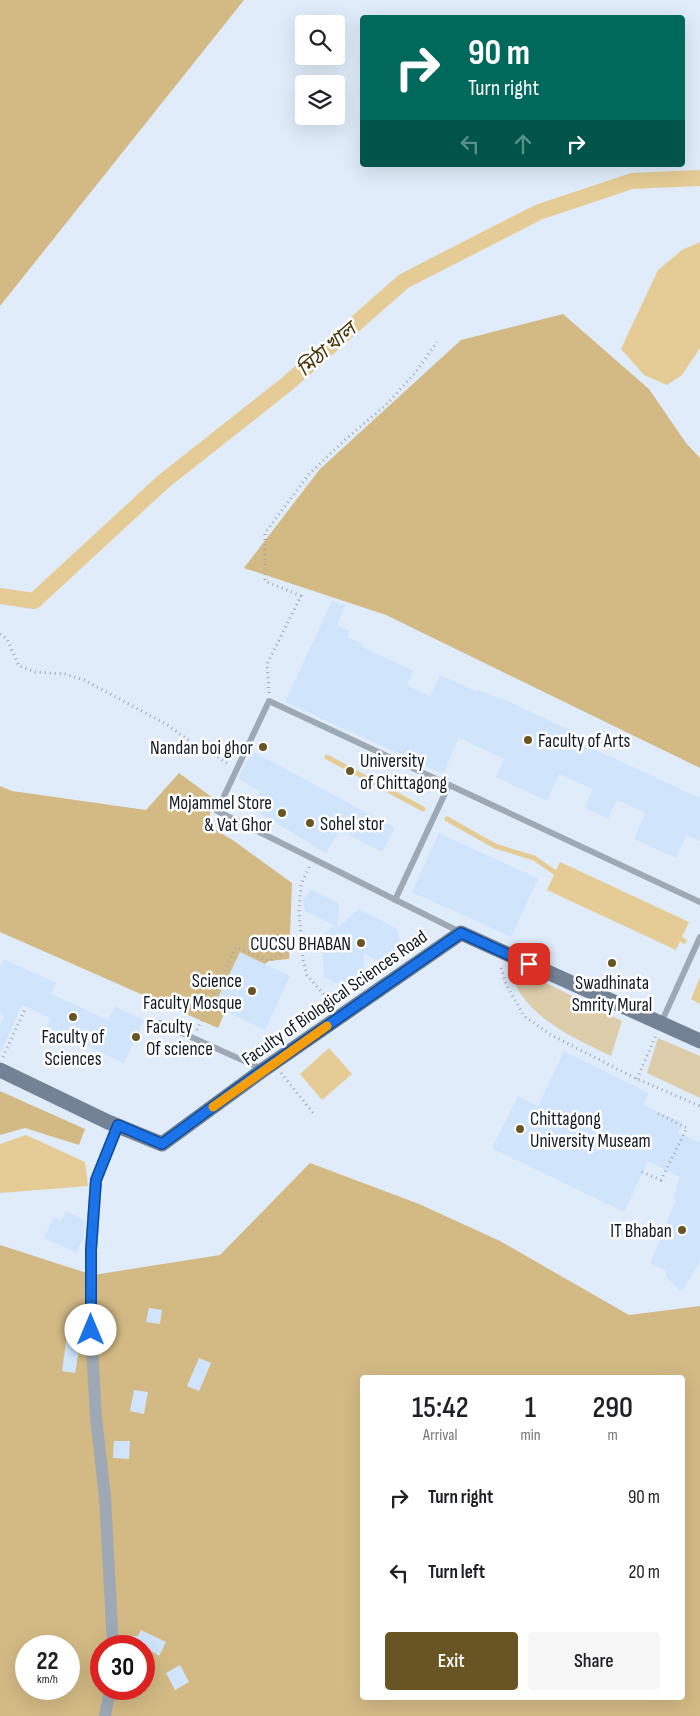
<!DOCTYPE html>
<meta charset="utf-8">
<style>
:root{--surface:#fff;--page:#f6f6f6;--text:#202124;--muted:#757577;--accent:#695423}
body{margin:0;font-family:"Sofia Sans Condensed","Noto Sans Bengali",sans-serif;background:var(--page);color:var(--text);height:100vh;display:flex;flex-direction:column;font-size:19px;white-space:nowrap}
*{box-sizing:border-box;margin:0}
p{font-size:16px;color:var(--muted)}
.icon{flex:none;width:28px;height:28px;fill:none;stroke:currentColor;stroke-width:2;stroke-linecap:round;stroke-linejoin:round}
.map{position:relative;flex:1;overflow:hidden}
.details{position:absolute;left:360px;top:1375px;width:325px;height:325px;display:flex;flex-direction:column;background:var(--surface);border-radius:5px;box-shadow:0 5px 20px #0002}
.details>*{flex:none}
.banner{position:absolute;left:360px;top:15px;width:325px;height:152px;border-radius:5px;box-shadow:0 5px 20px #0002;background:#00695c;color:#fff;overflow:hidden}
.tools{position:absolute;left:295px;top:15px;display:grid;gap:10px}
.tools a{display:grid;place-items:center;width:50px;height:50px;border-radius:5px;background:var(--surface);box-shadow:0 5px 20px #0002;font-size:25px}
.speed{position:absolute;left:15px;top:1635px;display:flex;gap:10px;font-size:25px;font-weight:700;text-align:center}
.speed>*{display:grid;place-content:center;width:65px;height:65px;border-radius:50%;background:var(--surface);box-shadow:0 5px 20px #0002;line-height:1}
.speed small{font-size:12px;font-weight:400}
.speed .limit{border:8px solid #d22;background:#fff;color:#111}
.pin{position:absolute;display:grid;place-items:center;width:42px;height:42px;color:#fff;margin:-21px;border-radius:10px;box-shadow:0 2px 8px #0006}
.me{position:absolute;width:55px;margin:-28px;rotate:0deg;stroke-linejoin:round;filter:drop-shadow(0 0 4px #0008)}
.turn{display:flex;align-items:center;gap:18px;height:105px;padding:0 25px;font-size:22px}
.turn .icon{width:65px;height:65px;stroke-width:2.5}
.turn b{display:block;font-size:35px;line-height:42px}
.lanes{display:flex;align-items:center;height:48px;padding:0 25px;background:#0003;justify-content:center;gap:25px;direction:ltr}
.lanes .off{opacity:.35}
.eta{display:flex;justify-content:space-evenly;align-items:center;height:85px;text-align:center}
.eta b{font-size:30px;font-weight:600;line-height:35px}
.cta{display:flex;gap:10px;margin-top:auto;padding:10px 25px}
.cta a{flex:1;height:58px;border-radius:5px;background:var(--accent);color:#fff;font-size:20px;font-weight:600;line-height:58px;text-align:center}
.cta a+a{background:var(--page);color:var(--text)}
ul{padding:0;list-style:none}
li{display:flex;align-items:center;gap:15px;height:75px;padding:0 25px}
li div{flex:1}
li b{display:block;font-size:19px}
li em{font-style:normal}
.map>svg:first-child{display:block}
</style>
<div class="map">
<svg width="700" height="1716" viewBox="0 0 700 1716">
<rect width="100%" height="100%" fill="#f3f8fe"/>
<path fill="#e0ecfa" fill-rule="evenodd" d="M 0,0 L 700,0 L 700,1716 L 0,1716 ZM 362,18 L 682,18 L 682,165 L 362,165 ZM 304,24 L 336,24 L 336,56 L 304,56 ZM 304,84 L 336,84 L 336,116 L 304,116 ZM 362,1378 L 682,1378 L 682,1698 L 362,1698 ZM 26,1646 L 69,1646 L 69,1689 L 26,1689 ZM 101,1646 L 144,1646 L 144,1689 L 101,1689 Z"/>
<g fill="#ddcdab">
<path d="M 508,964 L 622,1021 L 611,1056 C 577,1039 542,1025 520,993 C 515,985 512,973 508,964 Z"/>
<polygon points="658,1038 700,1056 700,1098 647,1073"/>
</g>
<g fill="#d3ba85" fill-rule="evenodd">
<polygon points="0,0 244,0 0,306"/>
<polygon points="563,314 649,389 686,443 700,458 700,768 386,615 244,568 320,469 461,340"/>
<polygon points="179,773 213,798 208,825 234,841 292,883 289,959 269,961 238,982 218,1028 0,932 0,786 12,791 146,810"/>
<polygon points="0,1091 85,1129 79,1145 25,1128 0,1135"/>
<path d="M 310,1163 L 419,1204 L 500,1241 L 629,1315 L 700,1306 L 700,1716 L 0,1716 L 0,1245 L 93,1275 L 220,1255 ZM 362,1378 L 682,1378 L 682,1698 L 362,1698 ZM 26,1646 L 69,1646 L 69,1689 L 26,1689 ZM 101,1646 L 144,1646 L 144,1689 L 101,1689 Z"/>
</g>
<g fill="#e5cc96">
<polygon points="700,242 700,348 682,375 667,385 644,375 621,349 658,270 682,250"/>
<polygon points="560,862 689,922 676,950 547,890"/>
<polygon points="700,977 700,1004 691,999"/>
<polygon points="329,1048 352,1074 322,1100 300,1074"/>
<polygon points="26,1135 85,1162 88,1186 0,1193 0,1144"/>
</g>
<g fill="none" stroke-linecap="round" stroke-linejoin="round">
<g stroke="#e5cc96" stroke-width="5">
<polyline points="327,757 423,809"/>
<polyline points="447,819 495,846 534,858 560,876"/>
<polyline points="676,936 684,941"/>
</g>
<polyline stroke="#e5cc96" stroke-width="16" points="0,596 34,601 164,481 287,384 404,281 539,212 632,181 700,178"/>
</g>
<g fill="#d0e5fc">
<polygon points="332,601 345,606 337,625 350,631 347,637 364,645 363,647 414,671 407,685 430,696 440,675 478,692 479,690 507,701 581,735 578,742 700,798 700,841 686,835 676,858 634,839 645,813 617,800 608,819 585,808 593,789 559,774 547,801 496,777 504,759 459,738 443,774 285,702"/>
<polygon points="252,751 395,828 382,852 340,830 326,853 251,808 261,791 238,779"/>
<polygon points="439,833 538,879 511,937 412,892"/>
<polygon points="312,890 339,903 338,927 359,909 397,929 402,949 381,963 364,954 364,976 346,987 324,978 321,936 335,925 305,912 303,899"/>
<polygon points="240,952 290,976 265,1030 214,1006"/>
<polygon points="4,959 56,983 51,994 108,1020 115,1006 144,1020 124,1063 46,1028 50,1018 22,1005 0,1054 0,1025 4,1015 0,1013 0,967"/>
<circle cx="264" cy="1049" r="8"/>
<polygon points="564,1051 649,1093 643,1105 683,1123 678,1133 700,1142 700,1261 682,1292 666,1277 666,1270 650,1264 676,1199 673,1198 680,1177 648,1161 624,1212 492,1148 518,1096 538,1106"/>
<polygon points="66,1211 85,1220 84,1237 76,1253 44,1238 54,1217 61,1221"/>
<polygon points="149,1308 162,1310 160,1324 146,1322"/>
<polygon points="70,1314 83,1315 80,1345 75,1373 62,1371"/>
<polygon points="199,1358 211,1363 199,1391 187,1386"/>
<polygon points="134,1390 148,1392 144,1414 130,1411"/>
<polygon points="114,1441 130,1441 129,1459 113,1458"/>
<polygon points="141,1630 166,1642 159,1656 144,1646 121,1637 138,1636"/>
<polygon points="180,1665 189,1682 175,1690 166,1673"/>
</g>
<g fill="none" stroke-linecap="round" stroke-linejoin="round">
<g stroke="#a2a8b0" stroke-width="3" stroke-dasharray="1 4" stroke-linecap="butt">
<polyline points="0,634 7,639 19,666 35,672 65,674 84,680 166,724 198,747 214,754 228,764"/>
<polyline points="269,693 267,664 301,596 265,581 265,533 309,474 346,439 386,405 415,373 437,342"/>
<polyline points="309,867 301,885 299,911 303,960 307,975 333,1005"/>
<polyline points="501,968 506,984 524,1016 551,1035 637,1079 700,1106"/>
<polyline points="197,1030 236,947 269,961 283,953 300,934"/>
<polyline points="3,1057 26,1007"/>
<polyline points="281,1073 314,1114"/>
<polyline points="637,1079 656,1035"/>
<polyline points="642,1172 661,1180 687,1128 655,1112"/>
</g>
<g stroke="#9ea9b5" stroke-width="6">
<polyline points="395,900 449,785"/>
<polyline points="460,932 217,811 269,701 700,902"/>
<polyline points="160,1023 262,1069"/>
<polyline points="661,1023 700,937"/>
</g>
<g stroke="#9ea9b5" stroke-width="12">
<polyline points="113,1646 105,1497 96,1418 91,1330 91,1250 96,1180 118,1125"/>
<polyline points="105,1716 110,1689"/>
</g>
<polyline stroke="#738395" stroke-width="15" points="0,1070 108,1122 162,1144 263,1070 461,933 700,1041"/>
</g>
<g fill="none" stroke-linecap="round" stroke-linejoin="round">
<g stroke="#114b97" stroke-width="12">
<polyline id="route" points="91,1330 91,1250 96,1180 118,1125 162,1144 252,1078 461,933 529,964"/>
</g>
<use href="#route" stroke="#1a73e8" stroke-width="9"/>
<polyline stroke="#f59e0b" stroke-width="9" points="213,1107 327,1026"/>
</g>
<g fill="#695423" stroke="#fff" stroke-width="2">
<circle cx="528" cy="740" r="5"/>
<circle cx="263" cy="747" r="5"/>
<circle cx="350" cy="771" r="5"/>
<circle cx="282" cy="813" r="5"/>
<circle cx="310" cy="823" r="5"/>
<circle cx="361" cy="943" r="5"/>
<circle cx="612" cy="963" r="5"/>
<circle cx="252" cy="991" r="5"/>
<circle cx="73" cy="1017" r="5"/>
<circle cx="136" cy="1037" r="5"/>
<circle cx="520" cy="1129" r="5"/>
<circle cx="682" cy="1230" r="5"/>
</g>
<g text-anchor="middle" stroke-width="5" stroke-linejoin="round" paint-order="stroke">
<g font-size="19" fill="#121b25" stroke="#fff" text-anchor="start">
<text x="538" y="747">Faculty of Arts</text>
<text x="253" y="754" text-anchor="end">Nandan boi ghor</text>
<text x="360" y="767">University<tspan x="360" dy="22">of Chittagong</tspan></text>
<text x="272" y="809" text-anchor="end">Mojammel Store<tspan x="272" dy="22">&amp; Vat Ghor</tspan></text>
<text x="320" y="830">Sohel stor</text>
<text x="351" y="950" text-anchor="end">CUCSU BHABAN</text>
<text x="242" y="987" text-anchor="end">Science<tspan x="242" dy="22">Faculty Mosque</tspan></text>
<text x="612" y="989" text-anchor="middle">Swadhinata<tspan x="612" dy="22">Smrity Mural</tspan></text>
<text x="146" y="1033">Faculty<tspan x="146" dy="22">Of science</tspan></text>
<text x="73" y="1043" text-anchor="middle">Faculty of<tspan x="73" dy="22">Sciences</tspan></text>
<text x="530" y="1125">Chittagong<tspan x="530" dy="22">University Museam</tspan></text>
<text x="672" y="1237" text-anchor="end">IT Bhaban</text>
</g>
<g font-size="19" fill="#121b25" stroke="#fff">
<text transform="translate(334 997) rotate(-35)" y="7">Faculty of Biological Sciences Road</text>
</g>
<g font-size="20" font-style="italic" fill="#463508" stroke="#fff">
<text transform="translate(326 349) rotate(-41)" y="7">মিঠা খাল</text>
</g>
</g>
</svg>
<div class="tools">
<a><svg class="icon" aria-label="search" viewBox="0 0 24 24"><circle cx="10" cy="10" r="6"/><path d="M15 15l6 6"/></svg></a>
<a><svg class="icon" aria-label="layers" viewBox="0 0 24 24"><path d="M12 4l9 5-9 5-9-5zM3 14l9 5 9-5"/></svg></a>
</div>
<div class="speed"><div>22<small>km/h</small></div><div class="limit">30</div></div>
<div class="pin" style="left:529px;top:964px;background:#d93025"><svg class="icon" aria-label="arrive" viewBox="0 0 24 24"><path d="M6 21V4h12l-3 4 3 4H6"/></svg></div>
<svg class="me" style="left:91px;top:1330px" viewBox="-20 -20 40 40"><circle r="19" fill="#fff"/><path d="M0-13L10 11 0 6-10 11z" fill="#1a73e8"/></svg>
<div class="banner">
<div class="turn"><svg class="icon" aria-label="right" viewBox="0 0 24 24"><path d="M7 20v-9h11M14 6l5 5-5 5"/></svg><div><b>90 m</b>Turn right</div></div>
<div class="lanes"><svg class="icon off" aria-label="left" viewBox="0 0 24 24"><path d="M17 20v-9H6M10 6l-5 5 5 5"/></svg><svg class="icon off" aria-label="ahead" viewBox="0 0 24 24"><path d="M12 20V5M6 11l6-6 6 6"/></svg><svg class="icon" aria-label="right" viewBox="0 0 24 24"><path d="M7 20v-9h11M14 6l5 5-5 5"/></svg></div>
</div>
<section class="details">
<div class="eta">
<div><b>15:42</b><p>Arrival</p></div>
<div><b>1</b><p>min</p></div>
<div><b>290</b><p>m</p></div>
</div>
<ul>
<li><svg class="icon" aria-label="right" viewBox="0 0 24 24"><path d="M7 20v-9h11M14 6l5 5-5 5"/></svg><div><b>Turn right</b></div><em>90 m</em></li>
<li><svg class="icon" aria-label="left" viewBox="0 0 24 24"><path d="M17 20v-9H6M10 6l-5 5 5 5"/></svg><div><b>Turn left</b></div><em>20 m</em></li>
</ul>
<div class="cta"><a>Exit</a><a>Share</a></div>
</section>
</div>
